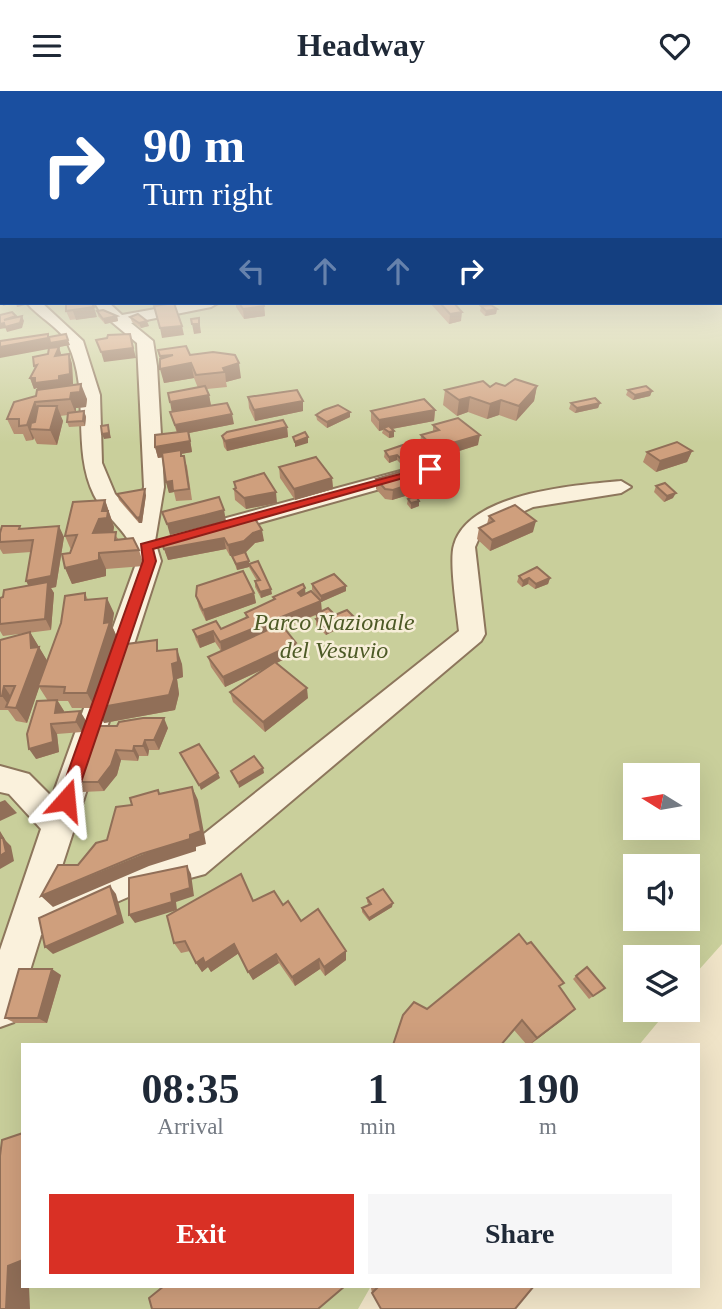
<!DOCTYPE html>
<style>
:root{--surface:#fff;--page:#f6f6f7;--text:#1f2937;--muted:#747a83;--accent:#d93025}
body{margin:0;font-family:"Times New Roman",serif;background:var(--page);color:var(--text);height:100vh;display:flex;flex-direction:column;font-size:26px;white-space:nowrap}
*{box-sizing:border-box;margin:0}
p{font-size:23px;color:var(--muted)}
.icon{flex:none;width:38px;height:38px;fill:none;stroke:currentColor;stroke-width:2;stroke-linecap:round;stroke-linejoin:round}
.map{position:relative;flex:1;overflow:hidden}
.side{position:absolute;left:21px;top:952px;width:679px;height:245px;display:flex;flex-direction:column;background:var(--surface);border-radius:0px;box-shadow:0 7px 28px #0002}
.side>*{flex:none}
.hud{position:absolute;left:0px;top:0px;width:723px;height:214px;box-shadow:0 7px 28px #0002;background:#1a4fa0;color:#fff;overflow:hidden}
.needle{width:46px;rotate:281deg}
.fabs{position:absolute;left:623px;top:672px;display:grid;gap:14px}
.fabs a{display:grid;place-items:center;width:77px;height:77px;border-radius:0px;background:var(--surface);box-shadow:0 7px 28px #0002;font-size:35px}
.pin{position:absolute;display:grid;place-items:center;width:60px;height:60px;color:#fff;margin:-30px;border-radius:14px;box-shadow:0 4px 10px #0006}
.me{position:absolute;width:77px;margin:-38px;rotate:18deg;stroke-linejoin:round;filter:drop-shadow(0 0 5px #0008)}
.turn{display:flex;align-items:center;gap:24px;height:147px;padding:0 28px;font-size:32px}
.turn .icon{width:91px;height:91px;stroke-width:2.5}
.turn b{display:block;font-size:49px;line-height:60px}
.lanes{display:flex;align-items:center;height:66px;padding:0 28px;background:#0003;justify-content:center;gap:35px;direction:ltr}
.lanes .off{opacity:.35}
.eta{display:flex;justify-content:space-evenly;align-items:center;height:119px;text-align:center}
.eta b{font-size:42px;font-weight:700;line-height:49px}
.action{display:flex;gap:14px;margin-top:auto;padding:14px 28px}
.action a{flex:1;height:80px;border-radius:0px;background:var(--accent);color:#fff;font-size:28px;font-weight:700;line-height:80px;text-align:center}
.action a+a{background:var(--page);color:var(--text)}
header{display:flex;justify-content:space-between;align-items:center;height:91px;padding:0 28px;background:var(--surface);font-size:32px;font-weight:700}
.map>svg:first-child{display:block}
</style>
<header><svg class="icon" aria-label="menu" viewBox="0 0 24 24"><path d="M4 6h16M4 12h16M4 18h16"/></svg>Headway<svg class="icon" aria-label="heart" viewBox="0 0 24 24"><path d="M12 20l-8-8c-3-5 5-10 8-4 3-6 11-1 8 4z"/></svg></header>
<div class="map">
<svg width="722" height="1218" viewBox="0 0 722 1218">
<rect width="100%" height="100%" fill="#f0e4c8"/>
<path fill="#c9cf9b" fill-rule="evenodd" d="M 0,181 L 2,212 L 721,212 L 722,181 L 722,853 L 688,891 L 688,866 L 635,866 L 635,919 L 668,919 L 639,954 L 23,954 L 23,1195 L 371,1195 L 358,1218 L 0,1218 ZM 635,684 L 688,684 L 688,737 L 635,737 ZM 635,775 L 688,775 L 688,828 L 635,828 Z"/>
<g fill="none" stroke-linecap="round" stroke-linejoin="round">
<g stroke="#8d765c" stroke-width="4">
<g id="minor">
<rect x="0" y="184" width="2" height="9"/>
<path d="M 27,212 L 42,212 L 83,250 L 100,304 L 102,372 L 115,403 L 137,428 L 144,396 L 137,252 L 101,222 L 95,212 L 109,212 L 122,224 L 189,212 L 218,212 L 211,216 L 131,232 L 153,250 L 157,275 L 164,396 L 155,450 L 161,470 L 53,803 L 140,768 L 185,758 L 459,540 C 457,520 449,470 454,454 C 468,402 576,394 621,390 L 631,396 L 621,402 L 533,416 L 482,440 L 475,456 L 485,543 L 481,550 L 205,783 L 142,800 L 41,844 L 14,931 L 0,936 L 0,859 L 41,738 L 9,703 L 0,701 L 0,675 L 29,683 L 52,706 L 137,470 C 130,439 107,430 94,404 C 71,357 91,302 68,253 C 61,237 38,226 27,212 Z"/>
<polygon points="430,372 437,374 440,378 437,382 216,444 205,437 208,432"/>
</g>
</g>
<use href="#minor" fill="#faf1dc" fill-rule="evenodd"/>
</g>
<g fill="#b2896c">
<polygon points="66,212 97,226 70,229 66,220"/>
<polygon points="236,212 269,212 269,213 264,213 265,225 244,228 236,216"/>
<polygon points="430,212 454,212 461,230 449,233"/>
<polygon points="481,215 497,218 496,223 485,225 480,220"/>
<polygon points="97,220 117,225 118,230 105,233 98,225"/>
<polygon points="130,226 149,235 141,237 132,231"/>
<polygon points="48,243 50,248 70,254 53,257 59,256 61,264 69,263 72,273 73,293 64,295 87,308 86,316 76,317 76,321 84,320 86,326 85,335 69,336 67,331 68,324 60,325 63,330 57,354 37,353 34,347 33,349 26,350 23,343 14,343 7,328 36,305 38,299 37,297 34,298 30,287 35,278 34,275 48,263"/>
<polygon points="158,259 190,264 241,287 226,291 227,296 207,298 209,304 211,314 234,333 189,342 192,361 181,363 187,375 192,409 176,410 174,401 169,402 166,391 163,366 158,367 155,356 177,342 170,321 172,320 198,297 194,287 164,292"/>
<polygon points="505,295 537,295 534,310 516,330 499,324 487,328 468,321 457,325 443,314 445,299"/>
<polygon points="628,299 652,300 650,305 633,309 626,304"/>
<polygon points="248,306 303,320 255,330 249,317"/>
<polygon points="571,312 600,312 598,317 575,322 569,318"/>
<polygon points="435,319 434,330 392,338 394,346 389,347 382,342 383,339 379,340 371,330 371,320"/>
<polygon points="350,321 350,326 327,337 317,329 316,324"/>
<polygon points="433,334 478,354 434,368 420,355 421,344 433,341"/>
<polygon points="287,336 288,346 227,360 224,356 222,345"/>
<polygon points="385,360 422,371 422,375 436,400 429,403 425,399 392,409 385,408 376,398 376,388 407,379 397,369 389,372 384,366"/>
<polygon points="692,360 687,371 656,381 643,371 647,361"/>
<polygon points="279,376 332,387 333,398 295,409 280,387"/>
<polygon points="234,391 277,412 246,418 235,409 234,398 235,397"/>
<polygon points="656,395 673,407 664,411 654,401"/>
<polygon points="117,403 146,404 142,432 139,432 119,409"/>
<polygon points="408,408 419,415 411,418 407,413"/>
<polygon points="105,409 114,436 113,441 119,449 139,459 144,475 106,478 106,485 72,493 65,477 71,459 65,445"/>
<polygon points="489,425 533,441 490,460 477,448 479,437 487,433"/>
<polygon points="254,426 264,450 255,452 246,461 249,473 272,503 261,507 255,496 255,490 257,490 250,478 249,476 237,479 232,465 241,462 230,465 226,458 168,469 161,449"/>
<polygon points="21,438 64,446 56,496 51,497 54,502 51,539 3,545 0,540 0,507 29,495 31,461 3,463 0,458 0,451"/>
<polygon points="519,485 550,487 548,493 535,498 528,493 522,496 517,491"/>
<polygon points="312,493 346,500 321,511 312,499"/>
<polygon points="85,502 88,509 114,522 112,535 117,546 115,555 160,559 182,573 183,586 177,588 179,603 175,619 104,632 111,566 95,617 72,617 68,610 58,610 64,620 63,621 80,620 86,630 82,641 57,643 59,661 36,668 48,610 39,596 27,632 16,630 8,619 0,619 0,549 30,541 47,570"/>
<polygon points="254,502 256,512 206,530 199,516 196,505"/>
<polygon points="306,503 322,520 335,524 353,525 353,530 326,544 316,534 316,524 284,537 298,562 276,572 308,607 265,641 233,611 230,601 264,578 225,596 211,576 208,566 221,560 215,551 200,557 196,549 193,539 221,538 246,527 245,522 273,509 273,506"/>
<polygon points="94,635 168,637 159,659 149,659 148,665 139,665 138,670 121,669 117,684 104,700 82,701 76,691"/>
<polygon points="367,807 392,816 369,830 362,821 362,817 369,814 367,811"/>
<polygon points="253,810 283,814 301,830 346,860 346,869 325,885 320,878 295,895 279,872 253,889 239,862 211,881 208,876 202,881 190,860 181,862 174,852"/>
<polygon points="61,884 47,932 15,932 5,927"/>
<polygon points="576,885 602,899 589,908 573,888"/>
<polygon points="560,897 575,918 530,954 527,954 514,939 427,918"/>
<polygon points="373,1195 534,1195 372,1202 371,1197"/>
</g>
<g fill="#916f58">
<polygon points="2,212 13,212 3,215"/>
<polygon points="16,212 30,212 30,213 17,216"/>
<polygon points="264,215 265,225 244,228 243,218"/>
<polygon points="94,216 97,226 76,229 73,220"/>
<polygon points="497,218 496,223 485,225 486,220"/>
<polygon points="462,221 461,230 449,233 450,223"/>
<polygon points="22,225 24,230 22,237 7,241 5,236"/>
<polygon points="117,225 118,230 105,233 103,228"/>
<polygon points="199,227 201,242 194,243 192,233"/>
<polygon points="147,230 149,235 141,237 139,232"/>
<polygon points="4,232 6,237 0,238 0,233"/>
<polygon points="182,235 184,244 162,247 160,237"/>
<polygon points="48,243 51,252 68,249 70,254 0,267 0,256"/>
<polygon points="130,243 136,267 104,271 101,261"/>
<polygon points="59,256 62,266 55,265"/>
<polygon points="69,263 72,273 73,293 39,302 37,297 34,298 30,287 59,285"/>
<polygon points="173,264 191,272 194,287 164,292 160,278 162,277 160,265"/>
<polygon points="239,272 241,287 226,291 225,281 223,277"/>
<polygon points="81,293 87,308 86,316 76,317 76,323 70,308 71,302"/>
<polygon points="537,295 534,310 516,330 519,315"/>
<polygon points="652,300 650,305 633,309 635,304"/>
<polygon points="209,304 211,315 172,322 170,311"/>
<polygon points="470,306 468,321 457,325 459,309"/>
<polygon points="501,309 499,324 487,328 490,313"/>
<polygon points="303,310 303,320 255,330 254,319"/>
<polygon points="35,311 42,326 30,338 34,347 33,349 27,334"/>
<polygon points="600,312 598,317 575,322 577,317"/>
<polygon points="57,315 63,330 57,354 50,339"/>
<polygon points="435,319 434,330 386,339 383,337 383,339 379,340 379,329"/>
<polygon points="84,320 86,326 85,335 83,330"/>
<polygon points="350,321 350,326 327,337 327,331"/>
<polygon points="232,323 234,333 189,342 192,361 158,367 155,356 178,344 175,334"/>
<polygon points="108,334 111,347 104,348 102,343"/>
<polygon points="287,336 288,346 227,360 225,350"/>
<polygon points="394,340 394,346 389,347 389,341"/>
<polygon points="480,344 478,354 434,368 435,357"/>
<polygon points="308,346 308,352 295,356 295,351"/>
<polygon points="692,360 687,371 656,381 660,370"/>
<polygon points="397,364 397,369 389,372 389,366"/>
<polygon points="422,371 422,376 409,381 409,375"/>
<polygon points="332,387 333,398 295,409 294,398"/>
<polygon points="426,388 425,399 392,409 393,399"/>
<polygon points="438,389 436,400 429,403 430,392"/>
<polygon points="172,390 174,401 169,402 166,391"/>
<polygon points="145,398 146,404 142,432 139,432 137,427"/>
<polygon points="276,401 277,412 246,418 244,407"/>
<polygon points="676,402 673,407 664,411 667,405"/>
<polygon points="105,409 114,436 113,443 93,442"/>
<polygon points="419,410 419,415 411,418 411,412"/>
<polygon points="224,419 226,430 170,444 167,433"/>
<polygon points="536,430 533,441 490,460 492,449"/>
<polygon points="59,435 64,446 56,496 51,497 54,502 51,539 26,490"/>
<polygon points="262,439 264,450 255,452 246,461 230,465 228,454 253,442"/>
<polygon points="224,447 226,458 168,469 164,458"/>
<polygon points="99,462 106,478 106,485 72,493 65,477"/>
<polygon points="249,470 249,476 237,479 236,473"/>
<polygon points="529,487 528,493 522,496 523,490"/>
<polygon points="550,487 548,493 535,498 536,493"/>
<polygon points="346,495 346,500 321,511 321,505"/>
<polygon points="305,497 306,508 299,513 298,502"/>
<polygon points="271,498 272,503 261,507 260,501"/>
<polygon points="254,502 256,512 206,530 203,519"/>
<polygon points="107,507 114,522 112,535 117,546 95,617 87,602 104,532"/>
<polygon points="321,510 322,521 222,562 220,551"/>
<polygon points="353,525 353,530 326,544 325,538"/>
<polygon points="213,540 215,551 200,557 197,546"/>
<polygon points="30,541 48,571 27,632 16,617 31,557"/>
<polygon points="296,552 298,562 225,596 223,586"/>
<polygon points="177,558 182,573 183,586 177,588 179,603 175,619 104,632 96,617 172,573"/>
<polygon points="4,595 14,610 10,616 2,605"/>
<polygon points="307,597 308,607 265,641 263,631"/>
<polygon points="57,609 64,620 61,632 55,622"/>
<polygon points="80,620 86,630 82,641 76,631"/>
<polygon points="164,627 168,637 159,659 154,649"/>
<polygon points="51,633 57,643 59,661 36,668 29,658"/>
<polygon points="145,649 149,659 148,665 143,655"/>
<polygon points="134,655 139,665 138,670 133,660"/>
<polygon points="116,659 121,669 117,684 104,700 98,691"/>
<polygon points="263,677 264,682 239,697 238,692"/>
<polygon points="218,682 220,687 201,699 199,694"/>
<polygon points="192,696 198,709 206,753 196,756 196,760 149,775 53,816 41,805 190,744"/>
<polygon points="5,709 17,722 0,730 0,711"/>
<polygon points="0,740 6,750 11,755 14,770 0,778"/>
<polygon points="187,775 191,783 194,805 176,811 177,819 135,832 129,824 171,803"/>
<polygon points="110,795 116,803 124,832 53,863 45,856"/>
<polygon points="393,812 392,816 369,830 369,827"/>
<polygon points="234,853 239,862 211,881 208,876 202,881 196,872 203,867"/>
<polygon points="346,860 346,869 325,885 324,876"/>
<polygon points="276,863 279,872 253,889 248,881"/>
<polygon points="319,868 320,878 295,895 292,886"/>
<polygon points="52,878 61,884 47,932 38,927"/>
<polygon points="575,918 564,928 529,954 537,947"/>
<polygon points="23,1169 23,1195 29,1195 30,1218 6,1218 8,1175"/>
</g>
<g fill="#cf9f7d" stroke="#916f58" stroke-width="2">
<polygon points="2,193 2,205 0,205 0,194"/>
<polygon points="66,212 92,212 94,216 66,220"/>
<polygon points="174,212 182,235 160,237 154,215"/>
<polygon points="239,212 263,212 264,215 243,218"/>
<polygon points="440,212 454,212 462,221 450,223"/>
<polygon points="491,214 497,218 486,220 481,215"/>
<polygon points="103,219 117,225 103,228 97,220"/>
<polygon points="12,221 16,225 4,229 22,225 20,232 5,236 4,232 0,233 0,224"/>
<polygon points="138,223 147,230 139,232 130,226"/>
<polygon points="199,227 199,233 192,233 191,228"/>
<polygon points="48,243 48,247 0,256 0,250"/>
<polygon points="66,243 68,249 50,252 49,246"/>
<polygon points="130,243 133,257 101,261 96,249 107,247 108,244"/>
<polygon points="186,255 190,264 213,261 235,264 239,272 223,277 225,281 196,284 191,272 160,278 160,268 173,264 160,265 158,259"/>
<polygon points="59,256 55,265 69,263 70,283 59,285 59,289 35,292 35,287 30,287 37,274 34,275 33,266 48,263 49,257"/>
<polygon points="515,288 537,295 519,315 501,309 490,313 470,306 459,309 445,299 483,290 490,296 496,292 505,295"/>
<polygon points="81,293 80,301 71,302 70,308 35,311 27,334 19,335 19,328 7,328 14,311 36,305 37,299"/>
<polygon points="205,295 209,304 170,311 168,302"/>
<polygon points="646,295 652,300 635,304 628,299"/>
<polygon points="297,299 303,310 254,319 248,306"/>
<polygon points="595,307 600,312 577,317 571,312"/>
<polygon points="424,308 435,319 379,329 371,320"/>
<polygon points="227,312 232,323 175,334 170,321"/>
<polygon points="338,314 350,321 327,331 316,324 324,319"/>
<polygon points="38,315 57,315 50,339 30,338 31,332 35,331"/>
<polygon points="84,320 83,330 67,331 68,322"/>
<polygon points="458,327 480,344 435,357 421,344 439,339 433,334"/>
<polygon points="283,329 287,336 225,350 222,345 227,341"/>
<polygon points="108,334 109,342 102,343 101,335"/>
<polygon points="389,335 394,340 389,341 383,337"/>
<polygon points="188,340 190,350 155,356 155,344"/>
<polygon points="305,341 308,346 295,351 293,346"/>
<polygon points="677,351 692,360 660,370 647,361"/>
<polygon points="403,354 422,371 409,375 397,364 389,366 385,360"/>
<polygon points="181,359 181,365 184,365 189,398 173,400 172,390 166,391 162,362"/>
<polygon points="316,366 332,387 294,398 279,376"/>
<polygon points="422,374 438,389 430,392 426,388 393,399 385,398 376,388"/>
<polygon points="264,382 276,401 244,407 234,398 236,397 234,391"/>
<polygon points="665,392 676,402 667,405 656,395"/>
<polygon points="145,398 140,426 137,427 117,403"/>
<polygon points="416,405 419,410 411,412 408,408"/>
<polygon points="219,406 224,419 205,424 167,433 162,421"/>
<polygon points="105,409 102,420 108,420 107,427 99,428 93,442 116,441 115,449 133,447 139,459 99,462 99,469 65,477 62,463 70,462 77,444 65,445 73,411"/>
<polygon points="515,414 536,430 492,449 479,437 494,430 489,425"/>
<polygon points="254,426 262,439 253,442 244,450 228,454 224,447 164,458 161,449"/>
<polygon points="2,435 20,435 19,438 59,435 51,485 26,490 33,449 0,451 0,442"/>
<polygon points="245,461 249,470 236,473 232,465"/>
<polygon points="258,470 271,498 260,501 255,490 260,489 249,473"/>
<polygon points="537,476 550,487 536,493 529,487 523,490 519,485"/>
<polygon points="243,480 254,502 203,519 196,505 197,495"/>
<polygon points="334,483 346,495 321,505 312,493"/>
<polygon points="48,491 45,528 0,533 0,507 3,506 4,499"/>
<polygon points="303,493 305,497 298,502 301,505 311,500 321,510 220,551 213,540 197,546 193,539 216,530 221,538 248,526 245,522 275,508 273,506"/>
<polygon points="85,502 85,509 107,507 104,532 110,531 87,602 64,602 65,596 38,595 61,532 65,505"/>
<polygon points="328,517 335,524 347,519 353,525 325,538 316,528 319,527 316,523"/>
<polygon points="281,533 296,552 223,586 208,566"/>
<polygon points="30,541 31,557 39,556 16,617 6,616 15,595 4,595 2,605 0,605 0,549"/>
<polygon points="157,549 157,560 177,558 178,571 172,573 174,588 169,604 96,617 111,572 112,555"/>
<polygon points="275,571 307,597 263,631 230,601"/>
<polygon points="57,609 55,622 80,620 76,631 51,633 53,651 29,658 27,643 37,610"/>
<polygon points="143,627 164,627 154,649 145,649 143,655 134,655 133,660 116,659 111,674 98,691 76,691 94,635 117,635 119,631"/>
<polygon points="199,653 218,682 199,694 180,662"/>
<polygon points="254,665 263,677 238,692 231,680"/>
<polygon points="192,696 201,740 190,744 190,748 141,763 41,805 58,774 78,774 96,752 107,749 116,716 132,714 130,707 158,699 159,703"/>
<polygon points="0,747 3,747 6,761 0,765"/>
<polygon points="187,775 190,797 171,803 172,811 129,824 129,787"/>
<polygon points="241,783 253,810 274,800 283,814 288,810 301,830 318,818 346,860 324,876 319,868 292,886 276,863 248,881 234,853 205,872 203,867 196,872 185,850 174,852 167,825"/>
<polygon points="110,795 118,824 45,856 39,827"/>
<polygon points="383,798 393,812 369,827 362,817 371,813 367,807"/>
<polygon points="519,843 527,853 531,851 564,892 559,895 575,918 537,947 522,929 501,954 393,954 403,924 414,911 427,918"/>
<polygon points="587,876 605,897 593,905 576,885"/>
<polygon points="19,878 52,878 38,927 5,927"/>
<polygon points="23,1042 23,1169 8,1175 6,1218 0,1218 0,1065 2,1049"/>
<polygon points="164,1195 345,1195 318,1218 152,1218 149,1207"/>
<polygon points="379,1195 534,1195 515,1218 381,1218 372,1202"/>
</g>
<linearGradient id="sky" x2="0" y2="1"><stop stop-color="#8fbad6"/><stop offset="0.51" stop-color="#f8f3e6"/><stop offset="1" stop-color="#f8f3e6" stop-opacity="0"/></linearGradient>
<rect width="722" height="352" fill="url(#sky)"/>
<polygon fill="#d93025" stroke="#8d1f18" stroke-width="2" points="426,376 435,378 153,458 156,470 75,709 73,715 60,715 58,709 143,470 141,453"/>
<g text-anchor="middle" stroke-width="5" stroke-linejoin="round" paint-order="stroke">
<g font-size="24" font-style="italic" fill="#4d5a26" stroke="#f7eed8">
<text x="334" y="539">Parco Nazionale<tspan x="334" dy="28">del Vesuvio</tspan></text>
</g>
</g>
</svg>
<div class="fabs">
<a><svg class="needle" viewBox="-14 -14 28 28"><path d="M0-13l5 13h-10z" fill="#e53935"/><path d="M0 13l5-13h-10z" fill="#747a83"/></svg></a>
<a><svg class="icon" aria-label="sound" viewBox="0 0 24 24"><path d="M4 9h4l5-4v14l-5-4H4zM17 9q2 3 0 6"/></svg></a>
<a><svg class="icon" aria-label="layers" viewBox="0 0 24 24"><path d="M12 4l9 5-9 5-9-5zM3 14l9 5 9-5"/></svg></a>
</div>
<div class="pin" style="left:430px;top:378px;background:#d93025"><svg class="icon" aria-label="arrive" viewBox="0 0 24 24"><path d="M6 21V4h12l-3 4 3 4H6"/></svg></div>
<svg class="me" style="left:66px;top:709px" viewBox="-20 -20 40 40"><path d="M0-17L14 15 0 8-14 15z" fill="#d93025" stroke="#fff" stroke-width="4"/></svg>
<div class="hud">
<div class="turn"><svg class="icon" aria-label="right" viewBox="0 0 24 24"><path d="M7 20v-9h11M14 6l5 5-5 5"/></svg><div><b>90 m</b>Turn right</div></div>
<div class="lanes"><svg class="icon off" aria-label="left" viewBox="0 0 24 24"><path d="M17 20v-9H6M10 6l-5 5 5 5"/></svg><svg class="icon off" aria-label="ahead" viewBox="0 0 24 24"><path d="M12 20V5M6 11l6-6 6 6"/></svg><svg class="icon off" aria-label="ahead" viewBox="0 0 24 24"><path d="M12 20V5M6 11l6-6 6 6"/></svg><svg class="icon" aria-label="right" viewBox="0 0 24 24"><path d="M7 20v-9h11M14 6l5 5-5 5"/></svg></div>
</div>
<section class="side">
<div class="eta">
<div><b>08:35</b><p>Arrival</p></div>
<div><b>1</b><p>min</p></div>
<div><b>190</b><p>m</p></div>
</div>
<div class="action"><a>Exit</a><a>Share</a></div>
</section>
</div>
